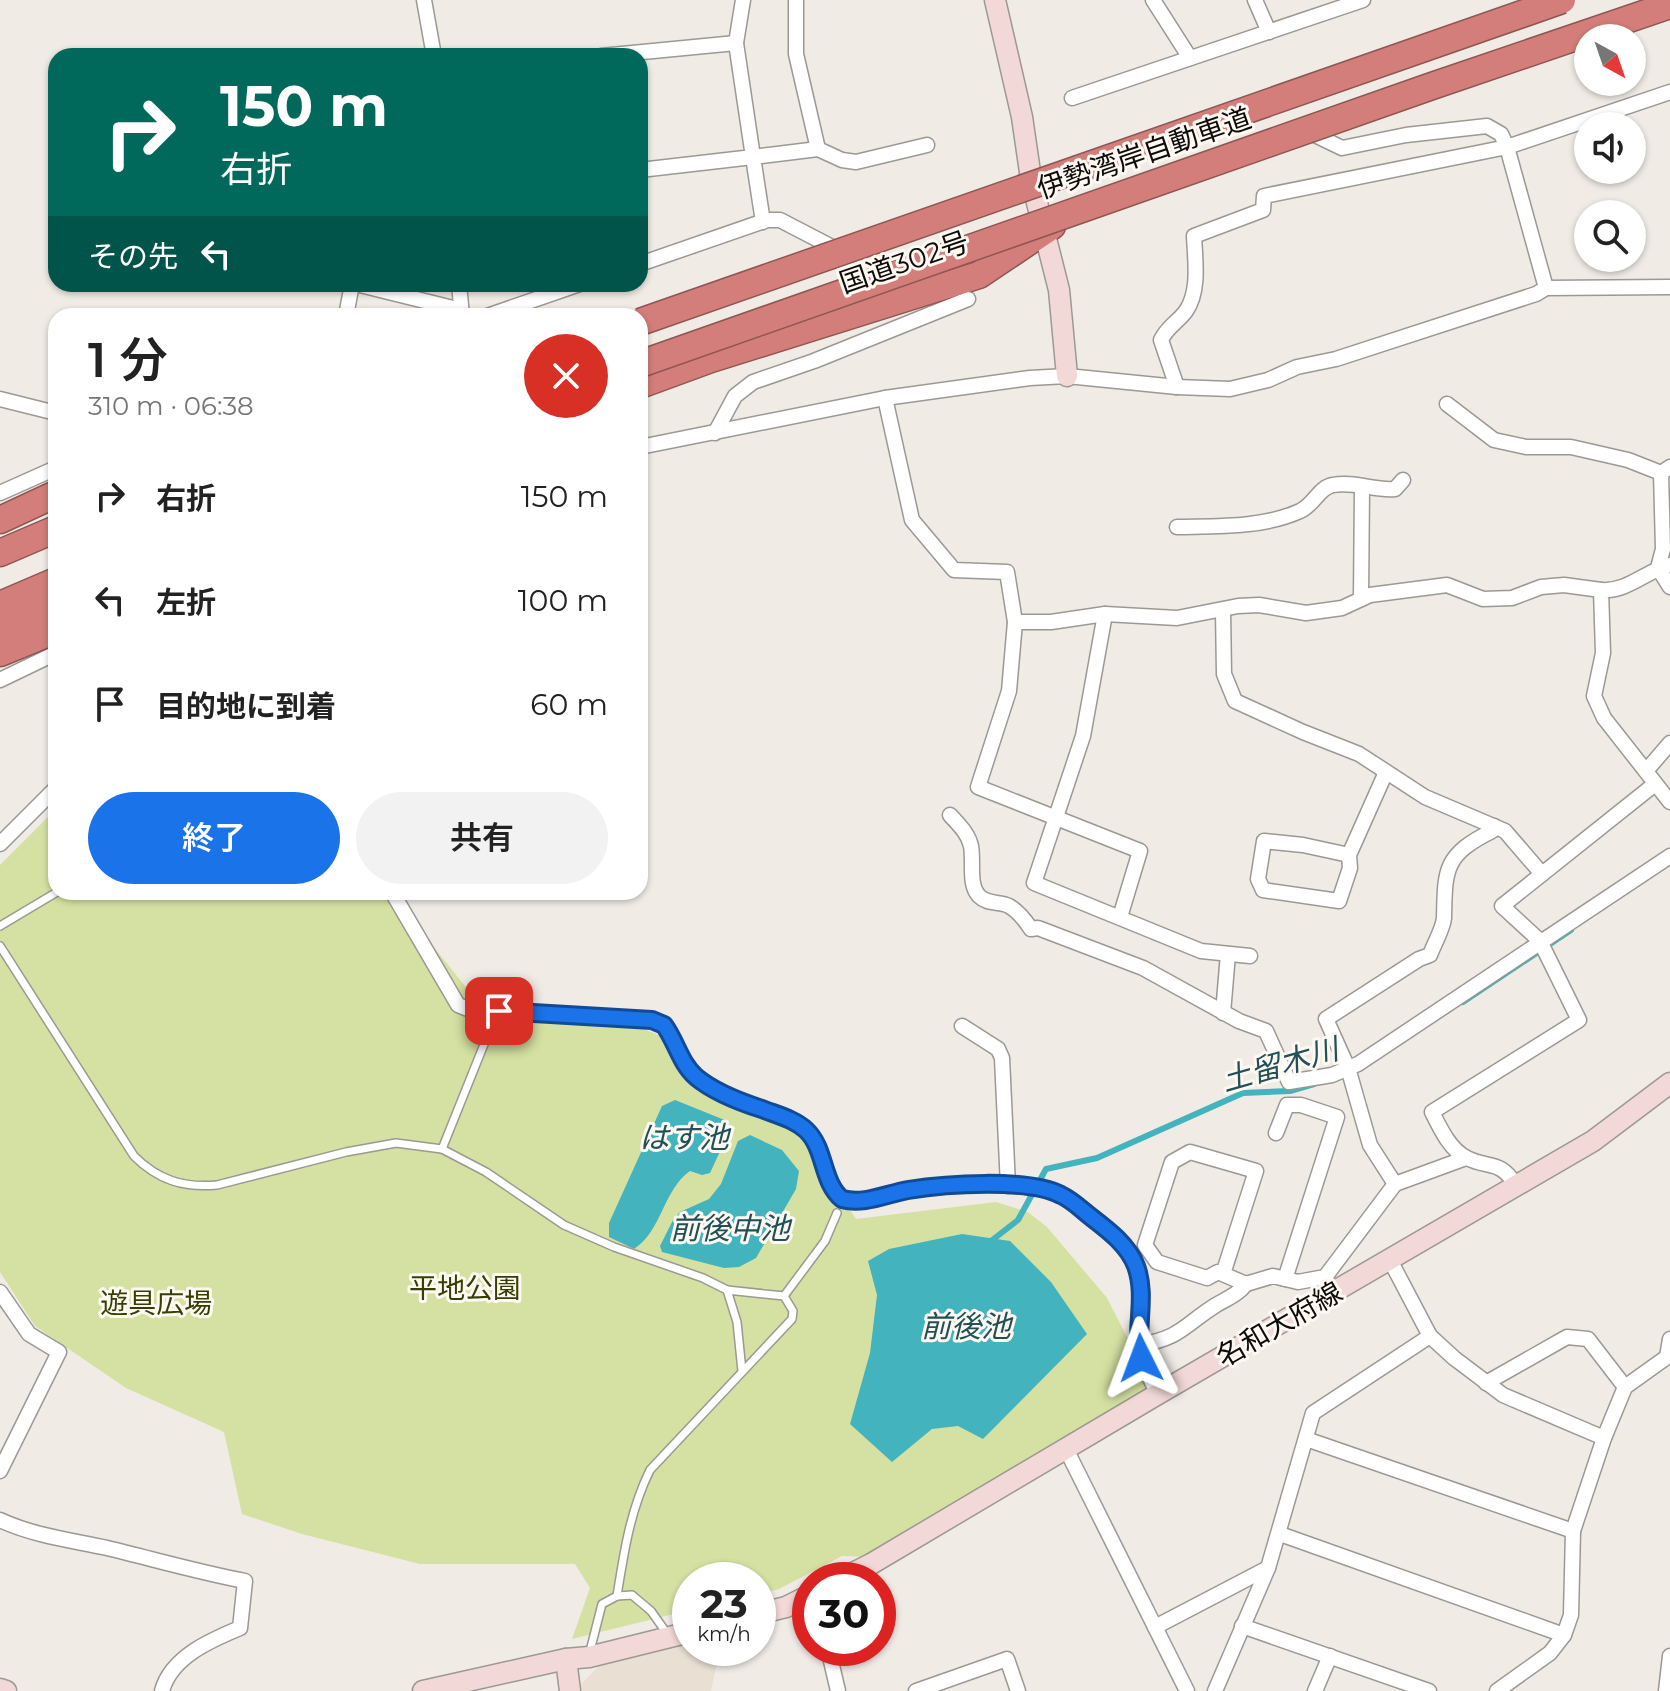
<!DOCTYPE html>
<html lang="ja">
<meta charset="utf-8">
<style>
:root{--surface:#fff;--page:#f2f2f2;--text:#222;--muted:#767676;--accent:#1a73e8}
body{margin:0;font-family:Montserrat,"Noto Sans JP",sans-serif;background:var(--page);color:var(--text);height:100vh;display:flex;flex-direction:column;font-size:30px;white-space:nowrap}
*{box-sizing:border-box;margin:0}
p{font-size:26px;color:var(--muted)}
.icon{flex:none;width:44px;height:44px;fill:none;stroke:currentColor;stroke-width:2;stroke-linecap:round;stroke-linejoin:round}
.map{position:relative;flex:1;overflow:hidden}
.panel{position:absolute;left:48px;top:308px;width:600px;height:592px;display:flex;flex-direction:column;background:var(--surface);border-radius:24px;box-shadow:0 2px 6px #0004}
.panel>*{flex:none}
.guide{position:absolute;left:48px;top:48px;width:600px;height:244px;border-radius:24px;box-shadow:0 2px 6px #0004;background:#00695c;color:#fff;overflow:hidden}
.needle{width:52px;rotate:140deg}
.tools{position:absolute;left:1574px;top:24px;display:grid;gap:16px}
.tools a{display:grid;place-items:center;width:72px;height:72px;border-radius:50%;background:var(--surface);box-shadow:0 2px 6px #0004;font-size:40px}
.speed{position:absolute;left:672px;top:1562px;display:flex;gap:16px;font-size:40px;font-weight:700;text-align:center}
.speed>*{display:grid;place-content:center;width:104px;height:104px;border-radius:50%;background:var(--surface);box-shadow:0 2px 6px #0004;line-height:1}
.speed small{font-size:20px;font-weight:400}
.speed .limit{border:12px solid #d22;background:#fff;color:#111}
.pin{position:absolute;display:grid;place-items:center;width:68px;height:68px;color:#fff;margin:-34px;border-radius:16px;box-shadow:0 4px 12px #0006}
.me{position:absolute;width:88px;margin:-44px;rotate:357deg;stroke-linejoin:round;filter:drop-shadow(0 0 6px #0008)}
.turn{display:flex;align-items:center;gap:28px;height:168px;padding:0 40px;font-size:36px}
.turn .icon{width:104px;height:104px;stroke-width:2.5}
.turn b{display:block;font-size:56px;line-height:68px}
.then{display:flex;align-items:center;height:76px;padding:0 40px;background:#0003;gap:16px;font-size:30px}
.round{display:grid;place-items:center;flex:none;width:84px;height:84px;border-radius:42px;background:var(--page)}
.head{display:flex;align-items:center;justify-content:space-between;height:136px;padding:0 40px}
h1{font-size:48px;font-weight:600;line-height:60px}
.action{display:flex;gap:16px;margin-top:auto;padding:16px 40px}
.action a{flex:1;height:92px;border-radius:48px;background:var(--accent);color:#fff;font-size:32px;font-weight:600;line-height:92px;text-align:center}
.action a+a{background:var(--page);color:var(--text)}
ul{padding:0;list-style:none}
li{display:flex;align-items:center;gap:24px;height:104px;padding:0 40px}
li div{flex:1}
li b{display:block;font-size:30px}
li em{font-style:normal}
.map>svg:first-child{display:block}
</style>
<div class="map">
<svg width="1670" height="1691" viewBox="0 0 1670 1691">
<rect width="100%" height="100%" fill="#f0ebe5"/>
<polygon fill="#e9dfd3" points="690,1643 690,1648 720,1648 711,1691 582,1691 581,1684 599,1666"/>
<polygon fill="#d4e1a2" points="56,809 56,892 390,892 484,1010 622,1020 666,1038 706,1078 794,1124 856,1219 996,1202 1028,1212 1047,1227 1107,1298 1153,1388 866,1557 842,1556 779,1589 758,1595 758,1580 690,1580 690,1610 572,1639 590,1588 575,1564 420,1564 302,1534 242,1514 224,1432 126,1388 35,1326 0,1272 0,865"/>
<g fill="#43b3be">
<path d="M 675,1100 L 727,1121 L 730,1130 L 710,1173 L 702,1175 L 690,1171 C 663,1190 662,1231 634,1249 L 609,1237 L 609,1223 L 662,1106 Z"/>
<polygon points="750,1135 782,1150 799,1171 796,1189 756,1258 739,1267 724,1268 662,1252 660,1246 673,1220 680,1212 709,1199 721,1184 738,1141"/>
<polygon points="962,1234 1010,1241 1051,1282 1087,1334 983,1439 958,1426 932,1429 892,1462 850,1424 870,1353 877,1295 868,1261 889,1249"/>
</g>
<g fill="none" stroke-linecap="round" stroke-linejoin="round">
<g stroke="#43b3be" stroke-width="6">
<polyline points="1463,1002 1571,930"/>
<polyline points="991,1241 1018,1220 1046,1169 1097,1158 1243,1093 1290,1091 1314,1084"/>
</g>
<g stroke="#9d9893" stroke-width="10">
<g id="lane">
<polyline points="0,926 57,892"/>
<path d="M 0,946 L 134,1156 C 158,1180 183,1188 217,1185 L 346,1152 L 396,1143 L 442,1149 L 486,1172 L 564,1225 L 614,1247 L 703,1278 L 727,1290"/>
<polyline points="442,1149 493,1022"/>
<polyline points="742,1371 737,1322 727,1290 784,1296"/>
<path d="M 617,1596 C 624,1552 630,1511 650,1470 L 792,1319 L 793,1311 L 784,1296 L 825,1241 L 837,1213"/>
<polyline points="589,1655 602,1604 617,1596 632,1595 651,1611 668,1635"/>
</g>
</g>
<g stroke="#9d9893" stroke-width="17">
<g id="street">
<polyline points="424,0 434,56"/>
<polyline points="796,0 796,54 818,149"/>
<polyline points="1153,0 1190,58"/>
<polyline points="1255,0 1269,32"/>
<polyline points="601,56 736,43"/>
<polyline points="1072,98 1363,0"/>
<polyline points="1313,134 1342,148 1406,135 1487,126 1501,134 1507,147 1546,288"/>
<polyline points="640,170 753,157 736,43 743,0"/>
<polyline points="763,222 753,157 818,149 842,160 856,162 927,145"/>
<polyline points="640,264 767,220 780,220 832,247"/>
<polyline points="356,284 461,310"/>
<polyline points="459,284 462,316"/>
<polyline points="346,316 352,284"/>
<polyline points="487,316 580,284"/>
<path d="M 1177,387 L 1161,340 C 1167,327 1178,322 1186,311 C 1200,291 1195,259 1194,236 L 1263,210 L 1264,196 L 1507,147 L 1670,92"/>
<polyline points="885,398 912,520 954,570 1007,572 1015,622 1009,691 978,787 1140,851 1120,917"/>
<polyline points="0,399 56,413"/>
<polyline points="1447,404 1494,440 1526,447 1571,447 1628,460 1661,473 1670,467"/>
<polyline points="715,433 735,396 753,382 814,361 968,299"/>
<polyline points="640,447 885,398 1030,378 1067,376 1177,387 1230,389 1268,380 1297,367 1336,359 1536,294 1546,288 1670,287"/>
<polyline points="1661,473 1663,549 1658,568 1670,587"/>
<polyline points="0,493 56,468"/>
<path d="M 1177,527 C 1217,526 1263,528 1300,511 C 1314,505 1319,487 1333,485 C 1354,481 1375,491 1395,489 L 1403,480"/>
<path d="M 1670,565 C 1645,571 1628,592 1601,590 L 1603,653 L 1594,696 L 1604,718 L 1670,802"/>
<polyline points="1361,599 1362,487"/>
<polyline points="1223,611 1224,674 1235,701 1303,732 1359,754 1425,797 1505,831 1542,874"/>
<polyline points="1105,614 1083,736 1034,883 1201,951 1250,956"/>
<polyline points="1015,622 1051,622 1105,614 1177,618 1238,606 1259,605 1306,613 1342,608 1370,595 1447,585 1483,599 1512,598 1541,587 1564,585 1601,590"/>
<polyline points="0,680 56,653"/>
<polyline points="1646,771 1670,743"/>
<path d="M 950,815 C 959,825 968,833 971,846 C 974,862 968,884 979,896 C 988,905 999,901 1009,906 C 1018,911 1025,920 1031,929 L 1038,928 L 1143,968 L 1239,1021 L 1266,1031 L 1289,1082 L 1332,1075 L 1358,1064 L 1670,856"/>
<polyline points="0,844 56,788"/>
<polyline points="1349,855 1303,845 1264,841 1258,879 1263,890 1339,901 1350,868 1349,855 1386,772"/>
<path d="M 392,892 L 458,1005 L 468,1009 L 652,1020 L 664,1025 C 676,1041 680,1063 696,1077 C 714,1092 740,1102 762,1109 C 777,1115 794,1119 806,1130 C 826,1149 821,1182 842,1199 C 863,1205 886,1194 908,1190 C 945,1184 1025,1178 1059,1194 C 1082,1204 1119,1237 1132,1258 C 1148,1285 1135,1314 1138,1343 C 1140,1361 1150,1378 1158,1394"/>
<polyline points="1223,1013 1228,954"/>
<polyline points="962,1026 998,1049 1002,1058 1008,1186"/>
<polyline points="1276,1133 1287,1105 1301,1105 1337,1117 1285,1279"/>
<path d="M 1395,1184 L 1370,1145 L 1348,1068 L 1326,1019 L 1419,959 L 1430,955 C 1434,944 1443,929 1444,918 C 1445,869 1444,855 1492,831 L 1494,826"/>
<path d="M 1516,1185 C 1499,1159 1489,1169 1467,1158 C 1450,1150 1440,1128 1432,1112 L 1579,1020 L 1540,941 L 1502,906 L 1655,784"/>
<polyline points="1390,1260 1430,1336 1454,1358 1503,1395 1604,1438"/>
<polyline points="1223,1274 1256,1171 1190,1152 1172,1162 1145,1245 1157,1262 1207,1278 1218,1272 1246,1284 1273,1276 1298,1282 1325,1277 1395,1184 1466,1158"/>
<polyline points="0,1292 29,1334 59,1352 0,1471"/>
<path d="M 1139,1345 C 1181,1338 1183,1326 1216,1305 C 1228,1298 1237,1295 1246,1284"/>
<polyline points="1486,1383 1567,1337 1588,1339 1625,1387"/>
<polyline points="1306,1439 1573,1531"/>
<polyline points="1066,1449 1187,1691"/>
<path d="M 0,1520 C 35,1536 70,1540 107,1548 C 153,1559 198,1572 245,1581 L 240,1628 C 211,1640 171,1657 162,1691"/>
<polyline points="1280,1534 1564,1635"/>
<polyline points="1242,1626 1429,1691"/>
<polyline points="1155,1627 1268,1568"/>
<polyline points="828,1648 838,1691"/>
<polyline points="916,1691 1007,1659 1018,1691"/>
<polyline points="1215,1691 1268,1568 1313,1413 1430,1336"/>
<polyline points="1315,1691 1330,1656"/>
<polyline points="1497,1691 1550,1653 1564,1635 1571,1615 1573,1531 1604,1438 1625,1387 1667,1357 1670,1339"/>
<polyline points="1666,1691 1670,1656"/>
</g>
</g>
<g stroke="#9d9893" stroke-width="23">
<g id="secondary">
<polyline points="995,0 1022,117 1031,179 1059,290 1067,376"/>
<polyline points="839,1580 871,1564 1158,1394 1593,1141 1670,1083"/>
<polyline points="758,1614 786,1607 810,1595"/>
<polyline points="566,1659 570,1691"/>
<polyline points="0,1689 6,1691"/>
<polyline points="423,1691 566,1659 589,1657 690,1632"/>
</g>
</g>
<g stroke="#8e5653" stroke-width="29">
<g id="highway">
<polyline points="640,385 711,359 979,275 1052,226"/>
<polyline points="0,520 56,494"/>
<polyline points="0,553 56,529"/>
<polyline points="0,605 56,581"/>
<polyline points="0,632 56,607"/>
<polyline points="0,653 56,630"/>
</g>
</g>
<use href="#lane" stroke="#fff" stroke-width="7"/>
<use href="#street" stroke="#fff" stroke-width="14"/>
<use href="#secondary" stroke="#f2d8d7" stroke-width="20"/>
<use href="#highway" stroke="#d37e7a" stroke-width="26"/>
<g stroke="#8e5653" stroke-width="29" stroke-linecap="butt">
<g id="highway-bridge">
<polyline points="640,322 1562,0"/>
<polyline points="640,364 1432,86 1670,5"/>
</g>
</g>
<use href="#highway-bridge" stroke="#d37e7a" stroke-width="26"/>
</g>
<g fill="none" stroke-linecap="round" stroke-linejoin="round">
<g stroke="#114b97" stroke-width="20">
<path id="route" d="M 499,1011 L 652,1020 L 664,1025 C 676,1041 680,1063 696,1077 C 714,1092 740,1102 762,1109 C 777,1115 794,1119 806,1130 C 826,1149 821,1181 842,1199 C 864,1205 886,1194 908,1190 C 945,1184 1028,1178 1061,1195 C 1072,1200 1081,1209 1091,1217 C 1108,1230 1128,1245 1136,1266 C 1147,1296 1135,1327 1141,1358"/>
</g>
<use href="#route" stroke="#1a73e8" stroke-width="14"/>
</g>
<g text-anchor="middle" stroke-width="6" stroke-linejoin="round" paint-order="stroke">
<g font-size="28" fill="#0d0c0a" stroke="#fdf8f2">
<text transform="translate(1144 153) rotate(-19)" y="10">伊勢湾岸自動車道</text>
<text transform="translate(904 262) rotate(-19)" y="10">国道302号</text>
<text transform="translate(1279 1324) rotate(-30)" y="10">名和大府線</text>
</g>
<g font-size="28" fill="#363f03" stroke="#fdf8f2">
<text x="465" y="1298">平地公園</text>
<text x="156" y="1313">遊具広場</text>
</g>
<g font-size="30" font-style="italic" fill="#215156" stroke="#fdf8f2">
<text transform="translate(1280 1065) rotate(-16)" y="10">土留木川</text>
<text x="684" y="1148">はす池</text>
<text x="730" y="1239">前後中池</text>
<text x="966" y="1337">前後池</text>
</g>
</g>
</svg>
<div class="tools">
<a><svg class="needle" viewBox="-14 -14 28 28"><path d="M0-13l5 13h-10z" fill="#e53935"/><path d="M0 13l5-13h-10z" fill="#767676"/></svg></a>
<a><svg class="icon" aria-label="sound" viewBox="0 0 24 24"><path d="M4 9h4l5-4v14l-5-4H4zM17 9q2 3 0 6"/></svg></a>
<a><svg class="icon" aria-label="search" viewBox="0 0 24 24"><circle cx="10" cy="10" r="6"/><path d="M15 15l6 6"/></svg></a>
</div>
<div class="speed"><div>23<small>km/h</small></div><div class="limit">30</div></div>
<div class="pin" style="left:499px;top:1011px;background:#d93025"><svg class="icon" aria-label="arrive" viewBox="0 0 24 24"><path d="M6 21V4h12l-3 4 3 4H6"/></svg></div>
<svg class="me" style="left:1141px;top:1358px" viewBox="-20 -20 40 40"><path d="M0-17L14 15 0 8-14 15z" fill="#1a73e8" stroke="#fff" stroke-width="4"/></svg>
<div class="guide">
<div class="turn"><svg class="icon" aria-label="right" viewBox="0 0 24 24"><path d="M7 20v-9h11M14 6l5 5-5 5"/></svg><div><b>150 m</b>右折</div></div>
<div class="then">その先<svg class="icon" aria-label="left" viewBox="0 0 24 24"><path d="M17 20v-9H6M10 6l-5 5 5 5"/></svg></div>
</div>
<section class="panel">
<div class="head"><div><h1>1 分</h1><p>310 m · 06:38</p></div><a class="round" style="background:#d93025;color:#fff"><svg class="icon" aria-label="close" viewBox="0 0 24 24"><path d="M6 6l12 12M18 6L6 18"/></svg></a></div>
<ul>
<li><svg class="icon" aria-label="right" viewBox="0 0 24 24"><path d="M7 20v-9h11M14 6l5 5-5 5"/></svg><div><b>右折</b></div><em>150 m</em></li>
<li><svg class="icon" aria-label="left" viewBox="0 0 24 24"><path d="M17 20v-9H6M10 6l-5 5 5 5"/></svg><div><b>左折</b></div><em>100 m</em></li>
<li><svg class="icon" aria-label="arrive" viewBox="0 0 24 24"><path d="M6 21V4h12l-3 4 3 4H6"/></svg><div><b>目的地に到着</b></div><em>60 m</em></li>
</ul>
<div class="action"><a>終了</a><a>共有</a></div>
</section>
</div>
